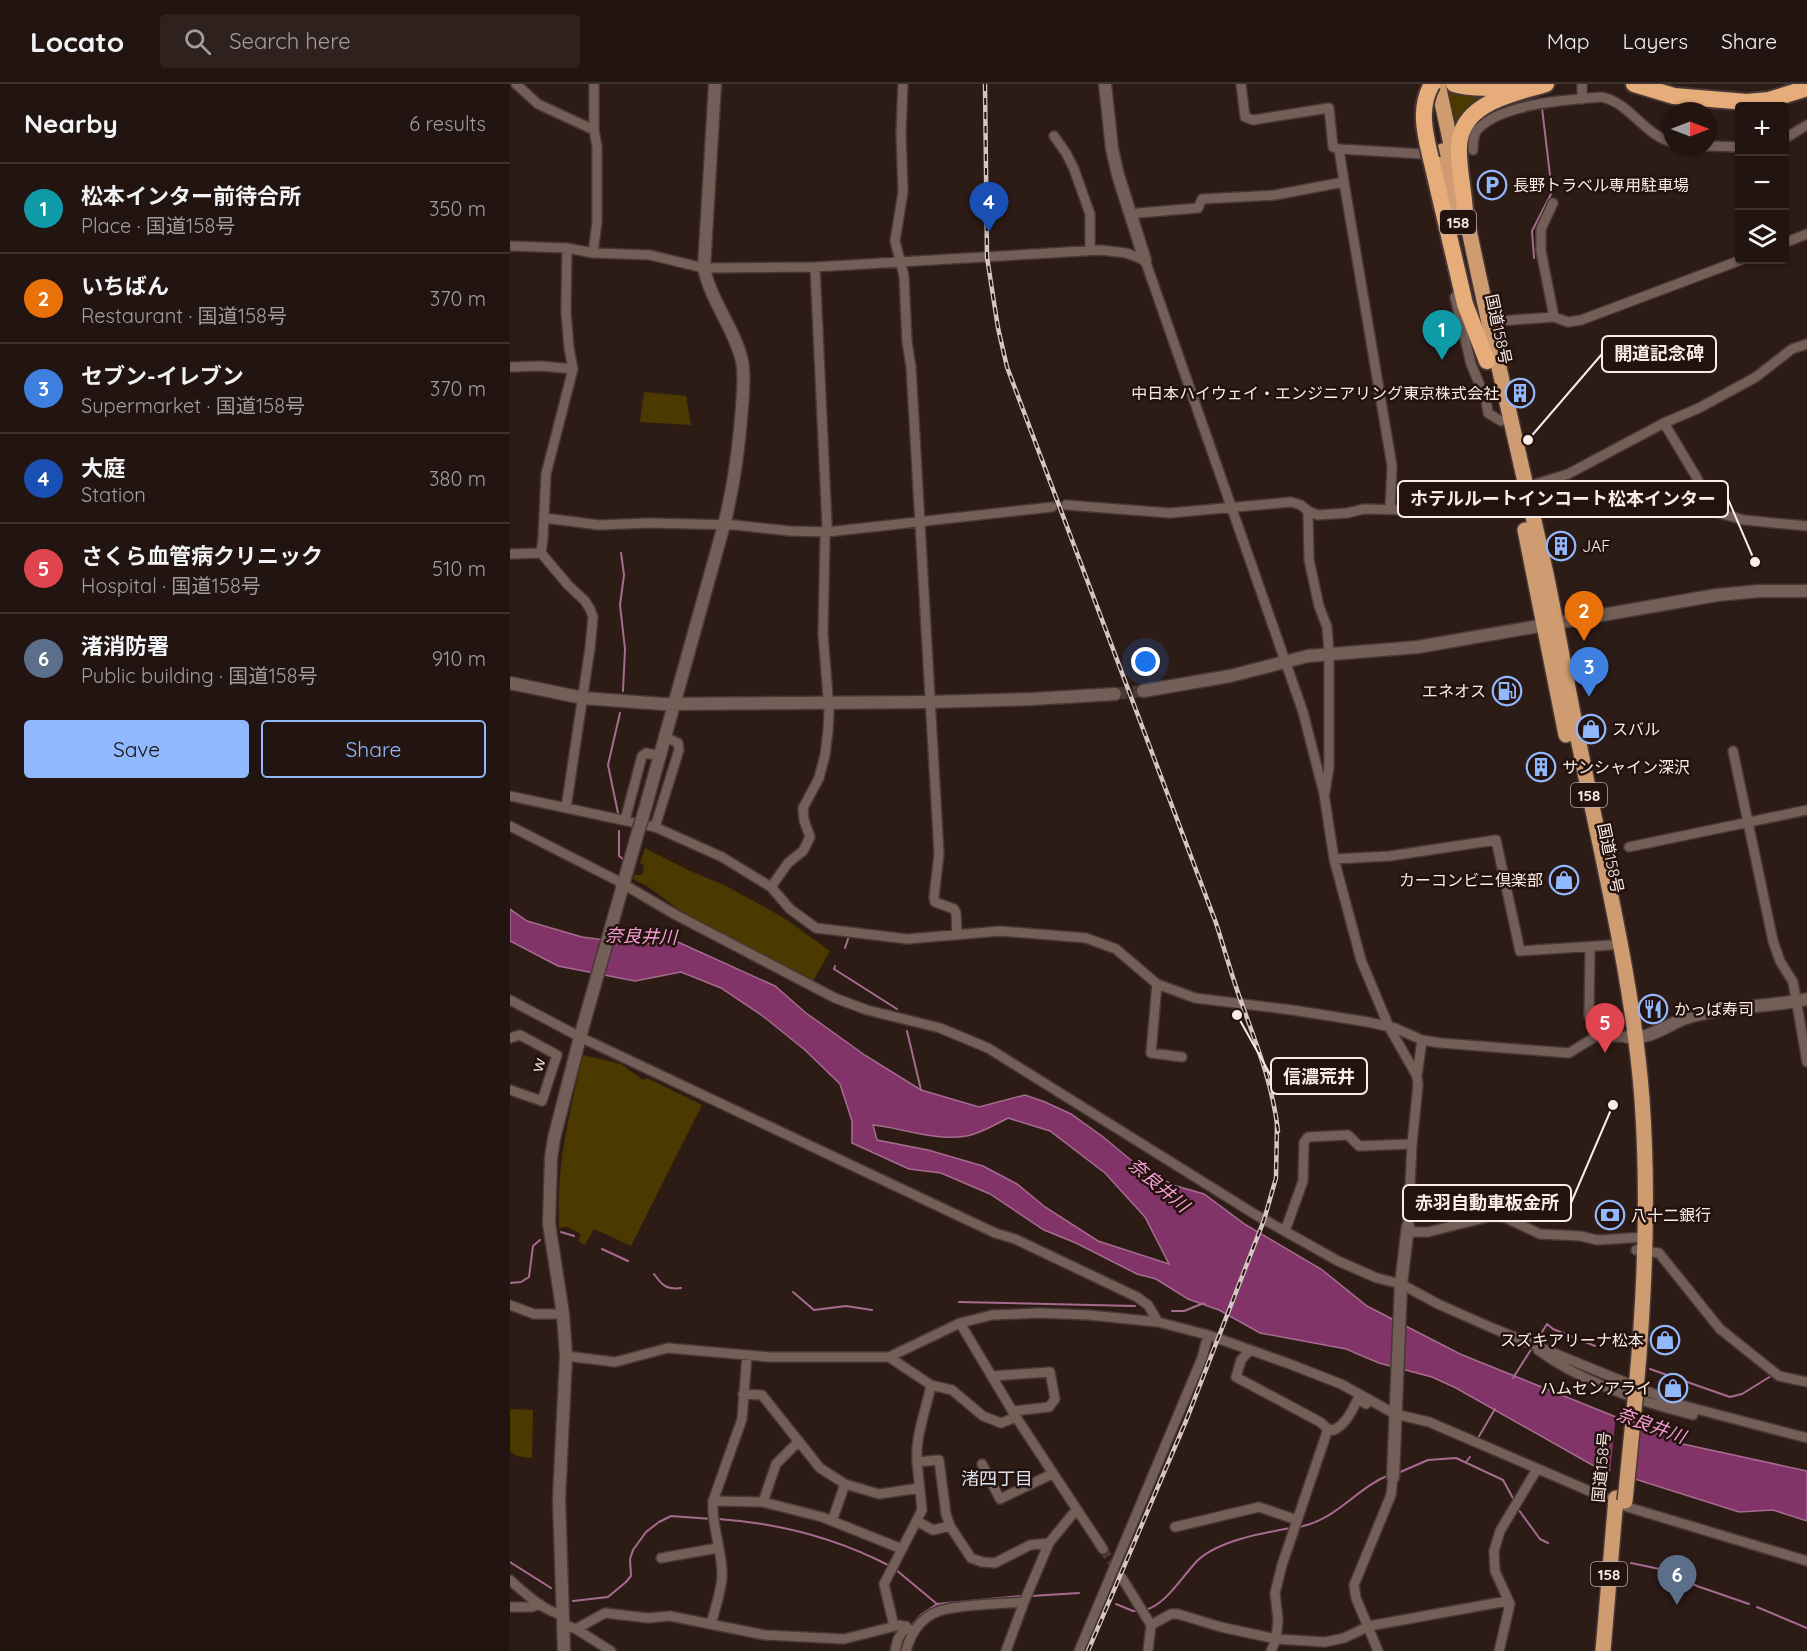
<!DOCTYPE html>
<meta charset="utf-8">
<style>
body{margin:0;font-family:Quicksand,"Noto Sans JP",sans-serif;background:#2e211e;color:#f1f3f6}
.controls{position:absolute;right:18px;top:18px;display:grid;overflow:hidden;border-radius:6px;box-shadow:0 2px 4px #0004}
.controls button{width:54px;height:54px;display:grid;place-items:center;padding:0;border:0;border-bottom:2px solid #3f3330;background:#221410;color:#f1f3f6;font:30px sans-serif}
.compass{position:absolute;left:1153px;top:18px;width:54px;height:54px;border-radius:50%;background:#221410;box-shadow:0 2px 4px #0004;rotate:90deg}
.you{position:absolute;left:636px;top:578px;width:21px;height:21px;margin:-15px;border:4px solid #fff;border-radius:50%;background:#1a73e8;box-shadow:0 0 0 9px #1a73e833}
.badge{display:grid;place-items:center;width:39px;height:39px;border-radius:50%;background:#91b8fd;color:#fff;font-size:20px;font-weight:700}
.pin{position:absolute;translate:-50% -50px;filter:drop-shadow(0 2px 3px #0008)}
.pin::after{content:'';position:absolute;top:32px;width:21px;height:18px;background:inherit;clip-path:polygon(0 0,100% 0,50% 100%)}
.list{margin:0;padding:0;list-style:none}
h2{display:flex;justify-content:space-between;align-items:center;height:78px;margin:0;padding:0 24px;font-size:26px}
h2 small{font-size:20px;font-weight:400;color:#a29e9f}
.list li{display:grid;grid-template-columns:39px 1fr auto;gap:18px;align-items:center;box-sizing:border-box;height:90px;padding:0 24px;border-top:2px solid #3f3330}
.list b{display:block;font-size:22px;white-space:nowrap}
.list p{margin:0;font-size:20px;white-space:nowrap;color:#a29e9f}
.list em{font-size:20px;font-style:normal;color:#a29e9f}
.actions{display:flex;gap:12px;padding:18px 24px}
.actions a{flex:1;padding:14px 0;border:2px solid #91b8fd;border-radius:6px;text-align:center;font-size:21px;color:#91b8fd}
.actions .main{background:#91b8fd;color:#111}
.icon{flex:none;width:33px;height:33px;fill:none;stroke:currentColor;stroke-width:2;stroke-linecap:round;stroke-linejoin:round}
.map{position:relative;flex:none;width:1297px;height:1567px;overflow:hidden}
header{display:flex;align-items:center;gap:36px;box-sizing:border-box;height:84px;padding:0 30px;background:#221410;border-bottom:2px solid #3f3330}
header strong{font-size:28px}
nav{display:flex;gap:33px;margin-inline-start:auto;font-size:21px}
.search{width:420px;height:54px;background:#2e211e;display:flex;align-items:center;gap:15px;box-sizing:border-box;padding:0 21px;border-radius:6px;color:#a29e9f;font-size:22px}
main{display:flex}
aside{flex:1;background:#221410}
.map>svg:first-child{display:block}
.green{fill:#4b3900}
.water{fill:#823469;stroke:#a66c8f;stroke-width:1.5;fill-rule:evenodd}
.pier{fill:#2d1b16}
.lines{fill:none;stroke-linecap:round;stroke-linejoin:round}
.stream{stroke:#a66c8f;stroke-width:2}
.minor-tunnel{stroke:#4c3a36;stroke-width:9;stroke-dasharray:9 4.5;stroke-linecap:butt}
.tertiary-tunnel{stroke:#4c3a36;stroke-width:12;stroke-dasharray:12 6;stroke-linecap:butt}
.minor-casing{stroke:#473836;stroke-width:12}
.tertiary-casing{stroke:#473836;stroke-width:15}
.trunk-casing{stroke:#473836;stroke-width:18}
.motorway-casing{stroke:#473836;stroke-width:20}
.minor{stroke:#745e58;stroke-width:9}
.tertiary{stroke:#745e58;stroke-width:12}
.trunk{stroke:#cf9c72;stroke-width:15}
.motorway{stroke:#e6ac79;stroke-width:16}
.rail-casing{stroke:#d4c6c2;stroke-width:4.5}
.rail{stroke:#23120d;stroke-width:2;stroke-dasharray:7;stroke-linecap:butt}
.tertiary-bridge-casing{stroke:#473836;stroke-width:15;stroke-linecap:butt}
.trunk-bridge-casing{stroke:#473836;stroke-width:18;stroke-linecap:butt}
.motorway-bridge-casing{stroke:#473836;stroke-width:20;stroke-linecap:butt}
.tertiary-bridge{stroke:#745e58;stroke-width:12}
.trunk-bridge{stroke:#cf9c72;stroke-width:15}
.motorway-bridge{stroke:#e6ac79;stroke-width:16}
.labels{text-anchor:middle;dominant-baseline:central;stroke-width:5;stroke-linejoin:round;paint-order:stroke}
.shield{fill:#23120d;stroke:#baaba7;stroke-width:1.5}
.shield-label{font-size:15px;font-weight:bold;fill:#faede9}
.poi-label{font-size:16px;fill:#faede9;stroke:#23120d;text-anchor:start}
.street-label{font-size:16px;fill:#faede9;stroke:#23120d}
.water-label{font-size:18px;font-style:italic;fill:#f79ed6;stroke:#23120d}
.neighbourhood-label{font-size:18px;fill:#dce4f1;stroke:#23120d}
.leader{fill:none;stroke:#faede9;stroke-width:2}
.callout-dot{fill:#faede9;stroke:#23120d;stroke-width:2}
.callout{fill:#23120d;stroke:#faede9;stroke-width:2}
.callout-label{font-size:18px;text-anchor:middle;font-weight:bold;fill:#faede9}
</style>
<header>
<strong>Locato</strong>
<div class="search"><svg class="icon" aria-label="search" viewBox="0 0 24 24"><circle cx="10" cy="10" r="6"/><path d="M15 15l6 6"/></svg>Search here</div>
<nav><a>Map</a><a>Layers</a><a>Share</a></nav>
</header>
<main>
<aside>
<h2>Nearby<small>6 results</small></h2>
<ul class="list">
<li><span class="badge" style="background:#0f9aa8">1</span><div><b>松本インター前待合所</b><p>Place · 国道158号</p></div><em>350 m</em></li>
<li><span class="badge" style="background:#e8710a">2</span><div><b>いちばん</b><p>Restaurant · 国道158号</p></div><em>370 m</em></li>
<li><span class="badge" style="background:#3f7fe0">3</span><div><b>セブン-イレブン</b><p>Supermarket · 国道158号</p></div><em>370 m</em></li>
<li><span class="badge" style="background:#1a4fb4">4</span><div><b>大庭</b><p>Station</p></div><em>380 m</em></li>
<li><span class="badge" style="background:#e0444e">5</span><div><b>さくら血管病クリニック</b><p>Hospital · 国道158号</p></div><em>510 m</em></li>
<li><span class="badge" style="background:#5c6f8a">6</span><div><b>渚消防署</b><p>Public building · 国道158号</p></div><em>910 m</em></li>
</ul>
<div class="actions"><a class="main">Save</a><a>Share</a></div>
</aside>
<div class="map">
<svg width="1297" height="1567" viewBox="0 0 1297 1567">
<rect width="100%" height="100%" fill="#2d1b16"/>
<path class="green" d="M933,0L938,3L981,7L944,46Z
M134,308L176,312L181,341L130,338Z
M135,764L178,786L214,801L251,821L274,834L320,867L302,899L176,831L137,802L123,795L125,791H132L134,781L130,779Z
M73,971L111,980L133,996L137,994L192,1021L121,1162L84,1145L75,1161L68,1157L71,1150L57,1143L49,1144C46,1083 59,1030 73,971Z
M0,1325L23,1326L22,1374L7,1372L0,1368Z"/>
<path class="water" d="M0,825L17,837L72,853L125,860L168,858L265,902L296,929L356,972L411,1006L469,1023L515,1011L535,1018L561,1030L592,1052L628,1082L663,1101L694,1110L736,1141L811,1185L857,1222L950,1270L1173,1360L1297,1387V1437L1263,1426L1229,1428L1084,1382L946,1304L922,1293L869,1279L836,1265L750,1249L709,1226L678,1215L646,1195L627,1190L566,1159L534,1146L480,1110L431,1089L399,1085L342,1059V1037L330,1000L295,966L254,933L211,904L171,888L125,897L48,882L0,857ZM498,1034L540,1047L595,1089L635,1133L659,1180L588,1157L535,1123L507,1100L473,1082L418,1066L367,1056L363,1041C393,1044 434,1060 464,1050C476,1046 487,1040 498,1034Z"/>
<path class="pier" d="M1106,1329L1130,1339L1124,1398L1100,1390Z"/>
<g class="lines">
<path class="stream" d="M1024,174L1022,147L1042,108L1032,24
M111,469L114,491L110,521L115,565L113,607
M108,729L98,681L110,629
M109,747V772L113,775
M335,864L338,855
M325,882L324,885L387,925
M397,947L411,1006
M51,1148L64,1152
M92,1165L118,1177
M144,1190C152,1201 156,1206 171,1204
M0,1199L11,1198L19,1193L23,1162L30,1156
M283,1208L304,1226L336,1222L362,1226
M449,1218L625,1222
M662,1227H674L694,1219
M1025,1259L1037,1240L1043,1245L1085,1262
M1140,1285L1220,1313L1232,1310L1261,1292
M1003,1294L1022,1264
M968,1354L985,1325
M956,1378L960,1373
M888,1389L918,1376L946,1374L993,1396L1004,1416
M1008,1425L1030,1455L1038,1459
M208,1435C268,1439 326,1454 380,1482
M789,1443C827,1436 846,1404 879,1391
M0,1478L41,1504
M1121,1479L1159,1487L1187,1502L1239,1520
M385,1485L427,1520
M521,1512L569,1509
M63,1517L98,1513L116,1498L121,1492L120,1475L123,1466L136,1448L149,1438L161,1432L202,1435
M606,1520L623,1527H629
M1247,1523L1297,1544
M635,1526C656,1521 673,1491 688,1476C710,1456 753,1449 781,1444
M401,1542L412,1530L427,1520L512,1512
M390,1567L393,1555"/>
<path class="minor-tunnel" d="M593,1465L612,1494"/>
<path class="tertiary-tunnel" d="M605,610L633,607"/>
<g class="minor-casing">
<path id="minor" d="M6,0L28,20L84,46
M393,0L391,49L393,108L385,157L394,192L397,258L401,283L429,770L424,813L425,818L444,825L446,829L447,850
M731,0L735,33L743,36L819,24L823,63L829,65L834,98
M1072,0V15
M544,52L556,69L564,85L580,130V166
M1274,55L1297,41
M1198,62L1230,63
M829,65L914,70
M963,66C963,58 963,49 969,44C994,19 1058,16 1092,13C1120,19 1134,51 1162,58
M1043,119L1031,145V167L1044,233
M621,132L628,129L688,124L692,115L765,111L834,98L882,382L880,425
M1274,159L1297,150
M0,162L57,164L83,169L140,171L194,184L305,183L591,166L616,169L635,176L793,628L814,710L824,775L851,876L879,943L907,992L908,1001L902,1060L898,1142
M83,169L87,138V63L84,46V0
M945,213L961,280L976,316L978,329L991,337
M977,238L1044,233L1058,238L1071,236L1231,176
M0,283L31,282L63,285
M1154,339L1187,394L1197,420L1205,428L1234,436L1297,442
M556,421L660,429L781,418L791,421L798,427L808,431L837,429L854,425L897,426L935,424L1016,403L1058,390L1154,339L1189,324L1246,293L1282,265L1297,260
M798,427L799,476L809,522L817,543L819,569V683L815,708
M35,434L89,441L139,439L225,441L280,447L317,448L542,423
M0,470L31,469
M1223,667L1263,857L1270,877L1283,898L1297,978
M0,712L145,743L212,773L261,803L280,825L306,844L397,855L490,847L576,854L606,865L647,900L685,914L782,926L858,938L885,944L912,956L931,959L1059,969L1085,953H1117
M56,724L80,564L83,533L80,525L75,517L58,501L31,469L33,454L36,390L63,285L59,264L56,228L57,164
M115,736L132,672L136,669L150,672
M0,742L108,797L166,831L325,914L357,926L430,944L478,964L746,1131L828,1177L867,1194L891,1200L928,1220L980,1243L1171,1321L1297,1354
M145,743L169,666L168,659L155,653
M1119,763L1297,726
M824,775L880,772L986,756L1010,867L1101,861
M261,803L278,779L293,767L300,753L294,736L293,724L309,694L315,671L318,647L319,626L313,550L315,454L317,441L305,183
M647,900L641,969L672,973
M0,916L70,953L485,1149L505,1155L627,1213L638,1221L648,1238
M1079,932L1080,863
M0,954L10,951L47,971L32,1017L0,1006
M907,992L912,956
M775,1147L793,1097L794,1058L798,1053L838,1051L849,1062L902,1060
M897,1148H918L982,1132L994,1133L1030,1150L1070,1152L1087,1156L1136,1153
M1126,1166L1149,1169L1210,1245L1269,1292L1297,1298
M0,1221L24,1230H53
M450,1239L506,1333L593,1465
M740,1266L731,1276L726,1293L810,1338L818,1345L772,1481L765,1509L768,1536L766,1555L761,1567
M1028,1266C1071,1298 1131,1318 1183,1331
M56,1272L105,1278L158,1264L259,1273H379L450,1239L482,1231L529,1229L579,1231L648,1238L698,1251L777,1279L831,1300L885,1330L919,1338L1105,1418
M379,1273L421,1301C416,1327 405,1352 407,1378L429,1376L436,1430L440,1442L461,1474L472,1478L485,1479L520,1461L539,1459
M482,1292L540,1288L545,1315L539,1323L503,1327
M421,1301L442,1306L473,1332L491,1339L506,1333
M233,1310L252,1311L310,1384L335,1400L369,1410L410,1404
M818,1345L824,1346C837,1339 841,1328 848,1315L856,1320
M472,1380L490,1415L542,1390
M203,1417L253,1418L312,1433L392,1465
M253,1418L266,1380L289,1357
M1114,1422L1297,1477
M322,1437L335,1400
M407,1437L423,1446L440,1442
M665,1443L749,1423L787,1436
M151,1474L208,1464
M612,1494L641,1541L638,1567
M0,1496C15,1509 33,1527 53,1531
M0,1523H22L30,1520
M53,1540L66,1545L101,1567
M201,1540C205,1525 211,1508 212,1493C213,1467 201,1443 203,1417L232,1335L237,1271
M641,1541L661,1530H668L711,1543L766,1555L815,1558L834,1554L859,1542L997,1517
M384,1542L374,1500L412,1426L407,1378
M66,1545L95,1529L138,1534L160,1532L255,1551L334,1555L390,1541L403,1547
M385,1567L388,1555L396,1542
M396,1567C400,1552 408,1538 422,1530C440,1520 491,1520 514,1518
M496,1567L514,1518L539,1459L566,1426
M569,1567L692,1274L698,1251
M868,1567L846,1514L844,1501L881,1411L883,1393
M989,1567L1000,1520L985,1487L984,1467L990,1447L1027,1385"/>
</g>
<g class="tertiary-casing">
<path id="tertiary" d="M595,0L602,65L608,91L635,176
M0,599L73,614L153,620L419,618L522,615L605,610
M633,607L720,592L798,572L908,563L1207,511L1249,507H1297
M133,732L214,441C224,402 229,363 232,323C233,308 235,292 232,277C225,245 201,218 194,184L205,0
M1117,953C1136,957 1156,942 1173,935C1214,921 1256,924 1297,915
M883,1393L891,1200L898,1142
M54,1567L49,1415L56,1272L53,1230L39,1140L41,1074L44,1054L70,953L128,748"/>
</g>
<g class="trunk-casing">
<path id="trunk" d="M928,0L945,79
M932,67L947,135
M953,117C978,240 1007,362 1035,485C1048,546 1058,608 1071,669C1094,784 1123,898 1132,1015C1139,1113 1135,1209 1126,1306
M1015,446L1056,651
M1093,1567L1106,1414"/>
</g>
<g class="motorway-casing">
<path id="motorway" d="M944,0C964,6 988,4 1009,1
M1124,0L1164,12L1237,18L1259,16L1297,4
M921,75L955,220L977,277
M955,128C954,106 948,84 949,63C950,19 1002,10 1036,0"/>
</g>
<use href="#minor" class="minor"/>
<use href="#tertiary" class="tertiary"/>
<use href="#trunk" class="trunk"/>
<use href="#motorway" class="motorway"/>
<g class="rail-casing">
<path id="rail" d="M475,0L477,173L488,244L497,283L706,839C715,867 723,896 733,923C748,964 763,1003 768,1047
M578,1567L676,1337L754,1136L766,1094L767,1040"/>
</g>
<use href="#rail" class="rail"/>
<g class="tertiary-bridge-casing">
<path id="tertiary-bridge" d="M128,748L133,732"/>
</g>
<g class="trunk-bridge-casing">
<path id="trunk-bridge" d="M1115,1417L1126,1306"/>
</g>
<g class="motorway-bridge-casing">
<path id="motorway-bridge" d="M921,75C915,50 908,24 922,0"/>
</g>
<use href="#tertiary-bridge" class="tertiary-bridge"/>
<use href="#trunk-bridge" class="trunk-bridge"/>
<use href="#motorway-bridge" class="motorway-bridge"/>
</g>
<defs>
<g id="parking-ring" transform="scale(1.5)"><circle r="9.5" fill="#23120d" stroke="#91b8fd" stroke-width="1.5"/><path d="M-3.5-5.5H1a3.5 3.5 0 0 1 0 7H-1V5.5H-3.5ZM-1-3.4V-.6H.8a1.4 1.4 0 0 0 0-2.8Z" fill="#91b8fd"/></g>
<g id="building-ring" transform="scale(1.5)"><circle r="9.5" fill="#23120d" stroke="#91b8fd" stroke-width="1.5"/><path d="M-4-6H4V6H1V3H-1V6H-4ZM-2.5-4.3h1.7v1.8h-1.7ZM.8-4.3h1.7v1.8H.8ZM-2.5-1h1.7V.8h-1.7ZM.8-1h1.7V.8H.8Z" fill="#91b8fd"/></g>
<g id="fuel-ring" transform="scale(1.5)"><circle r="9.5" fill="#23120d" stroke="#91b8fd" stroke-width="1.5"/><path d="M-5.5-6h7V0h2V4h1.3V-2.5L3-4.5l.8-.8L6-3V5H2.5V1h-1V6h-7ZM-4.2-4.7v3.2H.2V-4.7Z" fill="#91b8fd"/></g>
<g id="shop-ring" transform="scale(1.5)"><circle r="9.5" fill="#23120d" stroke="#91b8fd" stroke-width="1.5"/><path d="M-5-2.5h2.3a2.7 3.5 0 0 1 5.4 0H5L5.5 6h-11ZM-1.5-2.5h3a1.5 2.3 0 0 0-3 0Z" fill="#91b8fd"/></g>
<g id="restaurant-ring" transform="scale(1.5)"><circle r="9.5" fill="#23120d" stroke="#91b8fd" stroke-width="1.5"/><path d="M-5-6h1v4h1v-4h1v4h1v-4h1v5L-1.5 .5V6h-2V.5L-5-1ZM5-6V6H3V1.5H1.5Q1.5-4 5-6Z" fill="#91b8fd"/></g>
<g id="bank-ring" transform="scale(1.5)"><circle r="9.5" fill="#23120d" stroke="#91b8fd" stroke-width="1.5"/><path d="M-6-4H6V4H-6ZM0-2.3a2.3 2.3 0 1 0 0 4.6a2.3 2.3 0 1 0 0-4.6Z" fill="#91b8fd"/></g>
</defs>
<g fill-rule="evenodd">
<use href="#parking-ring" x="982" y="101"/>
<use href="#building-ring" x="1010" y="309"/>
<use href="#building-ring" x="1051" y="462"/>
<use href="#fuel-ring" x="997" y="607"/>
<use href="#shop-ring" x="1081" y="645"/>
<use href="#building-ring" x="1031" y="683"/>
<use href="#shop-ring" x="1054" y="796"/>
<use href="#restaurant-ring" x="1143" y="925"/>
<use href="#bank-ring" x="1100" y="1131"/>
<use href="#shop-ring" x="1155" y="1256"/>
<use href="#shop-ring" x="1163" y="1304"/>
</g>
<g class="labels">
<g class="shield">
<rect x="930" y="126" width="36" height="24" rx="4.5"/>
<rect x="1061" y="699" width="36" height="24" rx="4.5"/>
<rect x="1081" y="1478" width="36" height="24" rx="4.5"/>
</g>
<g class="shield-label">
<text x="948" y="138">158</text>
<text x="1079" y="711">158</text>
<text x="1099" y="1490">158</text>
</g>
<g class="poi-label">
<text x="1003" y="101">長野トラベル専用駐車場</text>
<text x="989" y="309" text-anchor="end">中日本ハイウェイ・エンジニアリング東京株式会社</text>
<text x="1072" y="462">JAF</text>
<text x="976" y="607" text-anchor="end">エネオス</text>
<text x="1102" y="645">スバル</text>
<text x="1052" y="683">サンシャイン深沢</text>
<text x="1033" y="796" text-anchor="end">カーコンビニ倶楽部</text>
<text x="1164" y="925">かっぱ寿司</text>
<text x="1121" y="1131">八十二銀行</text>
<text x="1134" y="1256" text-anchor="end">スズキアリーナ松本</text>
<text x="1142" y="1304" text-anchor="end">ハムセンアライ</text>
</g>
<g class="street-label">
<text transform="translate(989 245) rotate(78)">国道158号</text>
<text transform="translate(1101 774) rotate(78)">国道158号</text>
<text transform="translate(28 981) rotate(-74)">ｗ</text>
<text transform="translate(1091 1383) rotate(-85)">国道158号</text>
</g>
<g class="water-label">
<text transform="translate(131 852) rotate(2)">奈良井川</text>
<text transform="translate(649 1101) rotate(40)">奈良井川</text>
<text transform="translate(1141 1341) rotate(20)">奈良井川</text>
</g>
<g class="neighbourhood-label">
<text x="487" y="1394">渚四丁目</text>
</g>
</g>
<path class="leader" d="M1018 356L1092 270M1245 478L1218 415M727 931L761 992M1103 1021L1061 1119"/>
<g class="callout-dot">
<circle cx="1018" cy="356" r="6"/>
<circle cx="1245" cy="478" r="6"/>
<circle cx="727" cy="931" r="6"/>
<circle cx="1103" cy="1021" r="6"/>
</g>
<g class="callout">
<rect x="1092" y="252" width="114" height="36" rx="6"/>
<rect x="888" y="397" width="330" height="36" rx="6"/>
<rect x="761" y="974" width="96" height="36" rx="6"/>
<rect x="893" y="1101" width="168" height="36" rx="6"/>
</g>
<g class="callout-label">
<text x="1149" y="276">開道記念碑</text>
<text x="1053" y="421">ホテルルートインコート松本インター</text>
<text x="809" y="999">信濃荒井</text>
<text x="977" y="1125">赤羽自動車板金所</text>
</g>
</svg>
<div class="controls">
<button>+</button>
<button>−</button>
<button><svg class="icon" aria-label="layers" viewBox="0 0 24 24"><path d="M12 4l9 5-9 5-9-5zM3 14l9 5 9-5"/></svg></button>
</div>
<svg class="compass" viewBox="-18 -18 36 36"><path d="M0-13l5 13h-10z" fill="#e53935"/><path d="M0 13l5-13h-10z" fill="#a29e9f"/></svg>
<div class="you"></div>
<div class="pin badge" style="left:932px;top:276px;background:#0f9aa8">1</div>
<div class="pin badge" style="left:1074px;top:557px;background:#e8710a">2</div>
<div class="pin badge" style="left:1079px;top:613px;background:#3f7fe0">3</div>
<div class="pin badge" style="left:479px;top:148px;background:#1a4fb4">4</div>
<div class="pin badge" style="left:1095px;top:969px;background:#e0444e">5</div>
<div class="pin badge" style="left:1167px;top:1521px;background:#5c6f8a">6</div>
</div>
</main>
